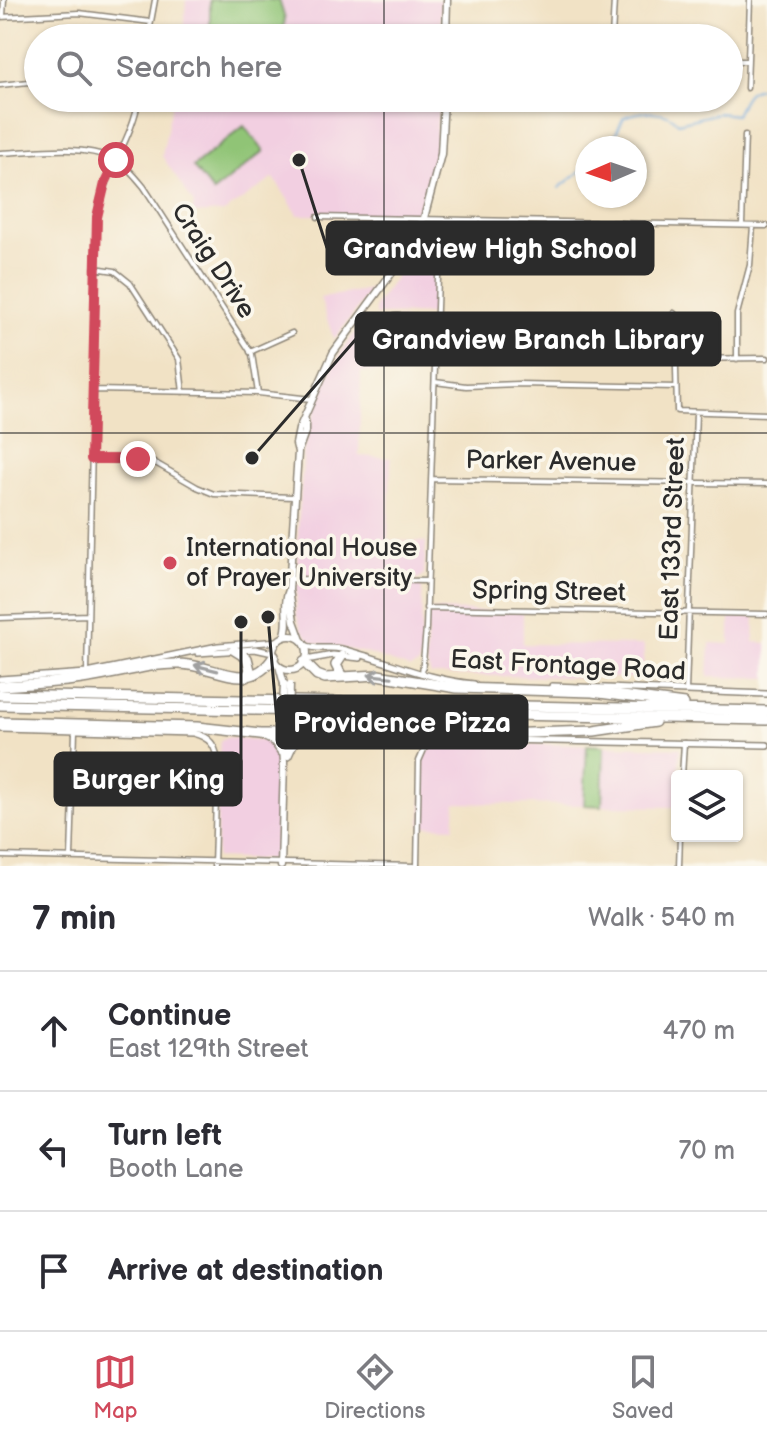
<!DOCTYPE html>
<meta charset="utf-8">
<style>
body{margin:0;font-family:"Balsamiq Sans",sans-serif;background:#f2f2f3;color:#2b2b33}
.controls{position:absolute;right:24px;bottom:24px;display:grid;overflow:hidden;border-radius:8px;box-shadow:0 2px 6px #0004}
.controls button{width:72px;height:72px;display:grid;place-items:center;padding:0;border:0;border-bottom:2px solid #e1e1e2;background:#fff;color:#2b2b33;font:40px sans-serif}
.compass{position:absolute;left:575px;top:136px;width:72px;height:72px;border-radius:50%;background:#fff;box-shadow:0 2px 6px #0004;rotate:268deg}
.stop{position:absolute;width:24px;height:24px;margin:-18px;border:6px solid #d1495b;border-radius:50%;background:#fff}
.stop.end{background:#d1495b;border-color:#fff;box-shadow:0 2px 8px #0008}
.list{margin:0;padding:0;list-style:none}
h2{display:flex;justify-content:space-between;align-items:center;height:104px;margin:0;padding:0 32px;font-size:34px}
h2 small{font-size:26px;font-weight:400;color:#7c7c81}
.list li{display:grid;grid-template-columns:52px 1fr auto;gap:24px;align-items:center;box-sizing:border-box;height:120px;padding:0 32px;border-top:2px solid #e1e1e2}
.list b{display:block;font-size:30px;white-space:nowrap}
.list p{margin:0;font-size:26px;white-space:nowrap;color:#7c7c81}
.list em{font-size:26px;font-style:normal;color:#7c7c81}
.icon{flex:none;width:44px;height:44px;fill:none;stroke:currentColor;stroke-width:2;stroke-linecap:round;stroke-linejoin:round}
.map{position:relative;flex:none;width:767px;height:866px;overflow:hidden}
.search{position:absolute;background:#fff;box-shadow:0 2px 6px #0004;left:24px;right:24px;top:24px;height:88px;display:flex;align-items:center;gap:20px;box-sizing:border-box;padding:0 28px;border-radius:44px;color:#7c7c81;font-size:30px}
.sheet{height:464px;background:#fff}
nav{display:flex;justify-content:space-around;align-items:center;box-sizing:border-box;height:112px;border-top:2px solid #e1e1e2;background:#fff;font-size:22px;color:#7c7c81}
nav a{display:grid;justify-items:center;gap:4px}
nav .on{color:#d1495b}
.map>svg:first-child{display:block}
.built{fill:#f2cfe1}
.green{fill:#90c476;stroke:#5e7850;stroke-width:2}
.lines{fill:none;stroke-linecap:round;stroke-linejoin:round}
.stream{stroke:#6ca7dc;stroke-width:2}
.minor-casing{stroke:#8e8678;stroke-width:7}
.tertiary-casing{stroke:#8e8678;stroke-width:8}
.secondary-casing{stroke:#8e8678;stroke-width:9}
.motorway-casing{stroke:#8e8678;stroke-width:12}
.minor{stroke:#fff;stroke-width:4}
.tertiary{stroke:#fff;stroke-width:5}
.secondary{stroke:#fff;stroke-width:6}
.motorway{stroke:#fff;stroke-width:9}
.secondary-bridge-casing{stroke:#8e8678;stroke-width:9;stroke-linecap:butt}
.secondary-bridge{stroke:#fff;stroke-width:6}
.oneway{stroke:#a0a0a0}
.route{stroke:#d1495b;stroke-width:10}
.grid{fill:none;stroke:#2b2b2b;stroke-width:2;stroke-opacity:0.55}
.poi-dot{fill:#d1495b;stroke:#fbf7ec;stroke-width:3}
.labels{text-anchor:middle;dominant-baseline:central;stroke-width:7;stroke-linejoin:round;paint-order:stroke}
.street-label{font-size:26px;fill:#2b2b2b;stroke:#fbf7ec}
.poi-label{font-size:26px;fill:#2b2b2b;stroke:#fbf7ec;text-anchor:start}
.leader{fill:none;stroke:#2b2b2b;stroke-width:3}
.callout-dot{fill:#2b2b2b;stroke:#fbf7ec;stroke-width:3}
.callout{fill:#2b2b2b;stroke:#2b2b2b;stroke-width:3}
.callout-label{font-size:28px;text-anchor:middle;font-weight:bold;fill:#fff}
</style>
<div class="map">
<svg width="767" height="866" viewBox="0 0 767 866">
<rect width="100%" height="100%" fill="#fbf7ec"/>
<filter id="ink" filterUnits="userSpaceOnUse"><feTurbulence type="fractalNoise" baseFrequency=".0125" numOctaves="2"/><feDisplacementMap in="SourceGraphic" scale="16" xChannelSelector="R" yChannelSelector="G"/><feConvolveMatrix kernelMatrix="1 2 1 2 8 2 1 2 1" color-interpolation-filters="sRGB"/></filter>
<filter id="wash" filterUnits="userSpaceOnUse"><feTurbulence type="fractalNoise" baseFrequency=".006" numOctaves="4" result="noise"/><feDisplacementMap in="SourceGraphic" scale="32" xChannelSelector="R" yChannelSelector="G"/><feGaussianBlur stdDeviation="1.8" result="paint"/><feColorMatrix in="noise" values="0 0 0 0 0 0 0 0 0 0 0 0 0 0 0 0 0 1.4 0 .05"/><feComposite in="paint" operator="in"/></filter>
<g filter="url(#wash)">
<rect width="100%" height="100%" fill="#f1e2c5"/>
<path class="built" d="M186,0H441L440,38H183Z
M173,98H439L434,164L418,212L413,216L298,215L274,178L224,212L192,214L194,204L162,156Z
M413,253L436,258L432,314L375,315V306Z
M372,289L334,340L320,298Z
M404,319L401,373L361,372L359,456L391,458L388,540L426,542L424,575L420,579L299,577L297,575L298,527L304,448L320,392L344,347L363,322Z
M302,582L422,585L421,656L418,665L410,668L366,653L312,642L301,629L296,613L297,585Z
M432,610L523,612V644L644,645L643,678L431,675L426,662L428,614Z
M730,616L755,617L754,642L767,643V678L708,677L710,643L730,644Z
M226,737L271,741L279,753L275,857L273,860L216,858L220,741Z
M441,743L587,745L584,805L456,803L454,827L421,826L424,759L428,750Z
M604,746L680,748L677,807L602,806Z"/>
<path class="green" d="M210,0H279L285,19L282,34L262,38H213L210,35Z
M244,126L264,151L213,192L193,167Z
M587,745L604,746L602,806L584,805Z"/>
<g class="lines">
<path class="stream" d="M609,148L624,117C640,111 667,108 678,123L719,113L736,115C744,100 744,87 767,88
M559,188L587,166"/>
</g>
</g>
<g filter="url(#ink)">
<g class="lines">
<g class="minor-casing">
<path id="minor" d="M3,16L4,0
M0,17L79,13L151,22
M148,38L155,0
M612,38L614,0
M729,61H747
M0,85L38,81
M747,88L750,0
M0,153C34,152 79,144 112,158C125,164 135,176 144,187L252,354L258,393
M318,217L767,226
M500,221V256
M742,225L745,135
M559,255L560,222
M620,256V223
M95,268L115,271L130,283L179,359L183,392
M359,319L397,316L669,322
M669,322L675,327L677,411L767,414
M669,322L674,313
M250,352L292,333
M676,359L767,358
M737,359V314L750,265L753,226
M435,382L466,386L518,384L676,387
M93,390L258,393L311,399
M91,459L152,461L197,487L214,494L293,497
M431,479L767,484
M290,579L427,581
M426,608L767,614
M0,618L88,615
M87,673L97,217C103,174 132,141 139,98
M422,674L426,628L440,220
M686,691L696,413
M682,776L684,743
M0,856L414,866
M71,857L75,731
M214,866L217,763
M417,866L419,761L426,745
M679,866L680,836"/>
</g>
<g class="tertiary-casing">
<path id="tertiary" d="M305,645C317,651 329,646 341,649C386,660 428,680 474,684
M198,653L255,649L273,653
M306,660L333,655L360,658
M0,679L87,673L218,646L278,641
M552,686L767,694
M0,728L193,733C209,737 217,745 217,763
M426,745L435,740L445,739L767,745"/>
</g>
<g class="secondary-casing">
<path id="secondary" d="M446,38L447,0
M298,451L305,432V420
M289,590L294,621L301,640
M273 653a17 17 0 1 1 34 0a17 17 0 1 1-34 0Z
M284,637C291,622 282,605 289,590L298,452L296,444L299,429L333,353L402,259L424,218L441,154L444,98
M279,666L284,684
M281,866L284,763L282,731"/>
</g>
<g class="motorway-casing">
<path id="motorway" d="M234,650L247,658L250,670L246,677
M342,656L336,665L342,677
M304,662L317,675L325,678L378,675L457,688L592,692L684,704
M0,686C35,684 70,682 105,675C130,671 154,663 179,664C215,664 250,696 274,656
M0,695L767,711
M0,705L767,720
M0,722L197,727L260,734H496L594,731L655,722
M263,735L275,741L282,751
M287,755L293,742L303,734"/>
</g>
<use href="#minor" class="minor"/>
<use href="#tertiary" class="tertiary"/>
<use href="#secondary" class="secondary"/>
<use href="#motorway" class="motorway"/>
<g class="secondary-bridge-casing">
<path id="secondary-bridge" d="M282,727L284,684
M289,728L290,684"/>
</g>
<use href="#secondary-bridge" class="secondary-bridge"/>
</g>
<defs><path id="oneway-shaft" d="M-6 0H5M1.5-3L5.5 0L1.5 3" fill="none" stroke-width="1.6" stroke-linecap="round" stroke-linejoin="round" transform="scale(2)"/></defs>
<g class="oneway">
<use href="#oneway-shaft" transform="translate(206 668) rotate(-166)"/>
<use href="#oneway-shaft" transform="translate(380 676) rotate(-174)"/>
</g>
</g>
<g class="lines" filter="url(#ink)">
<path class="route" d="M116,160L105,183L97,217L91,459H138"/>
</g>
<path class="grid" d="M384,0V38M384,98V866M0,433H767"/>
<circle class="poi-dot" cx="170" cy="563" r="8"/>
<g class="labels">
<g class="street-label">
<text transform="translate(213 261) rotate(57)">Craig Drive</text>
<text transform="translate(551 462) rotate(1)">Parker Avenue</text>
<text transform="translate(673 539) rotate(-88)">East 133rd Street</text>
<text transform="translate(549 592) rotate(1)">Spring Street</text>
<text transform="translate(568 666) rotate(3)">East Frontage Road</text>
</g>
<g class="poi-label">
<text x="186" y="548">International House<tspan x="186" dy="30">of Prayer University</tspan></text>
</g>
</g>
<path class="leader" d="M299 160L327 248M252 458L356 339M268 617L277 722M241 622L241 779"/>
<g class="callout-dot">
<circle cx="299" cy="160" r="8"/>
<circle cx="252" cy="458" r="8"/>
<circle cx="268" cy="617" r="8"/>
<circle cx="241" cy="622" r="8"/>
</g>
<g class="callout">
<rect x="327" y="222" width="326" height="52" rx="8"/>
<rect x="356" y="313" width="364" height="52" rx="8"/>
<rect x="277" y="696" width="250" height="52" rx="8"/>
<rect x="55" y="753" width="186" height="52" rx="8"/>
</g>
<g class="callout-label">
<text x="490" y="258">Grandview High School</text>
<text x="538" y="349">Grandview Branch Library</text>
<text x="402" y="732">Providence Pizza</text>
<text x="148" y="789">Burger King</text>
</g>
</svg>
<div class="controls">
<button><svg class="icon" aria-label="layers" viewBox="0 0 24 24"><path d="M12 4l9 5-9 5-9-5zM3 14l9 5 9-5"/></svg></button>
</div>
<svg class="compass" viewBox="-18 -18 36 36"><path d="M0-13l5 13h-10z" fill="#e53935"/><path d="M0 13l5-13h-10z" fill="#7c7c81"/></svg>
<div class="stop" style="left:116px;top:160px"></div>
<div class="stop end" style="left:138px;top:459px"></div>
<div class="search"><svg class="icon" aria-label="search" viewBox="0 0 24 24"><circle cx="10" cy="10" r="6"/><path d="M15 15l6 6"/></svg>Search here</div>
</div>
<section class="sheet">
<h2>7 min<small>Walk · 540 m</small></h2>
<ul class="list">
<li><svg class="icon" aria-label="ahead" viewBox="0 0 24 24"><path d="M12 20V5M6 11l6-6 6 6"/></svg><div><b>Continue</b><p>East 129th Street</p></div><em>470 m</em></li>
<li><svg class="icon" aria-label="left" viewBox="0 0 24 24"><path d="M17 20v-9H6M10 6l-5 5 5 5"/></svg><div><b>Turn left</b><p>Booth Lane</p></div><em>70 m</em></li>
<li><svg class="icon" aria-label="arrive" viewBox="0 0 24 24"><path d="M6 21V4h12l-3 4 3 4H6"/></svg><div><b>Arrive at destination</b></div></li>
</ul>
</section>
<nav>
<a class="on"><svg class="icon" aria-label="map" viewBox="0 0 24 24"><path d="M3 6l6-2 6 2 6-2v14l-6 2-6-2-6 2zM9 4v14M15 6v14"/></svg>Map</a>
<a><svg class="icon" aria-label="directions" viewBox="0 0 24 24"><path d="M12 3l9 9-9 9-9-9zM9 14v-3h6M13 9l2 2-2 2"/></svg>Directions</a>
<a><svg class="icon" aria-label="saved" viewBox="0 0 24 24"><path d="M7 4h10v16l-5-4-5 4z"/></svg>Saved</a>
</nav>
